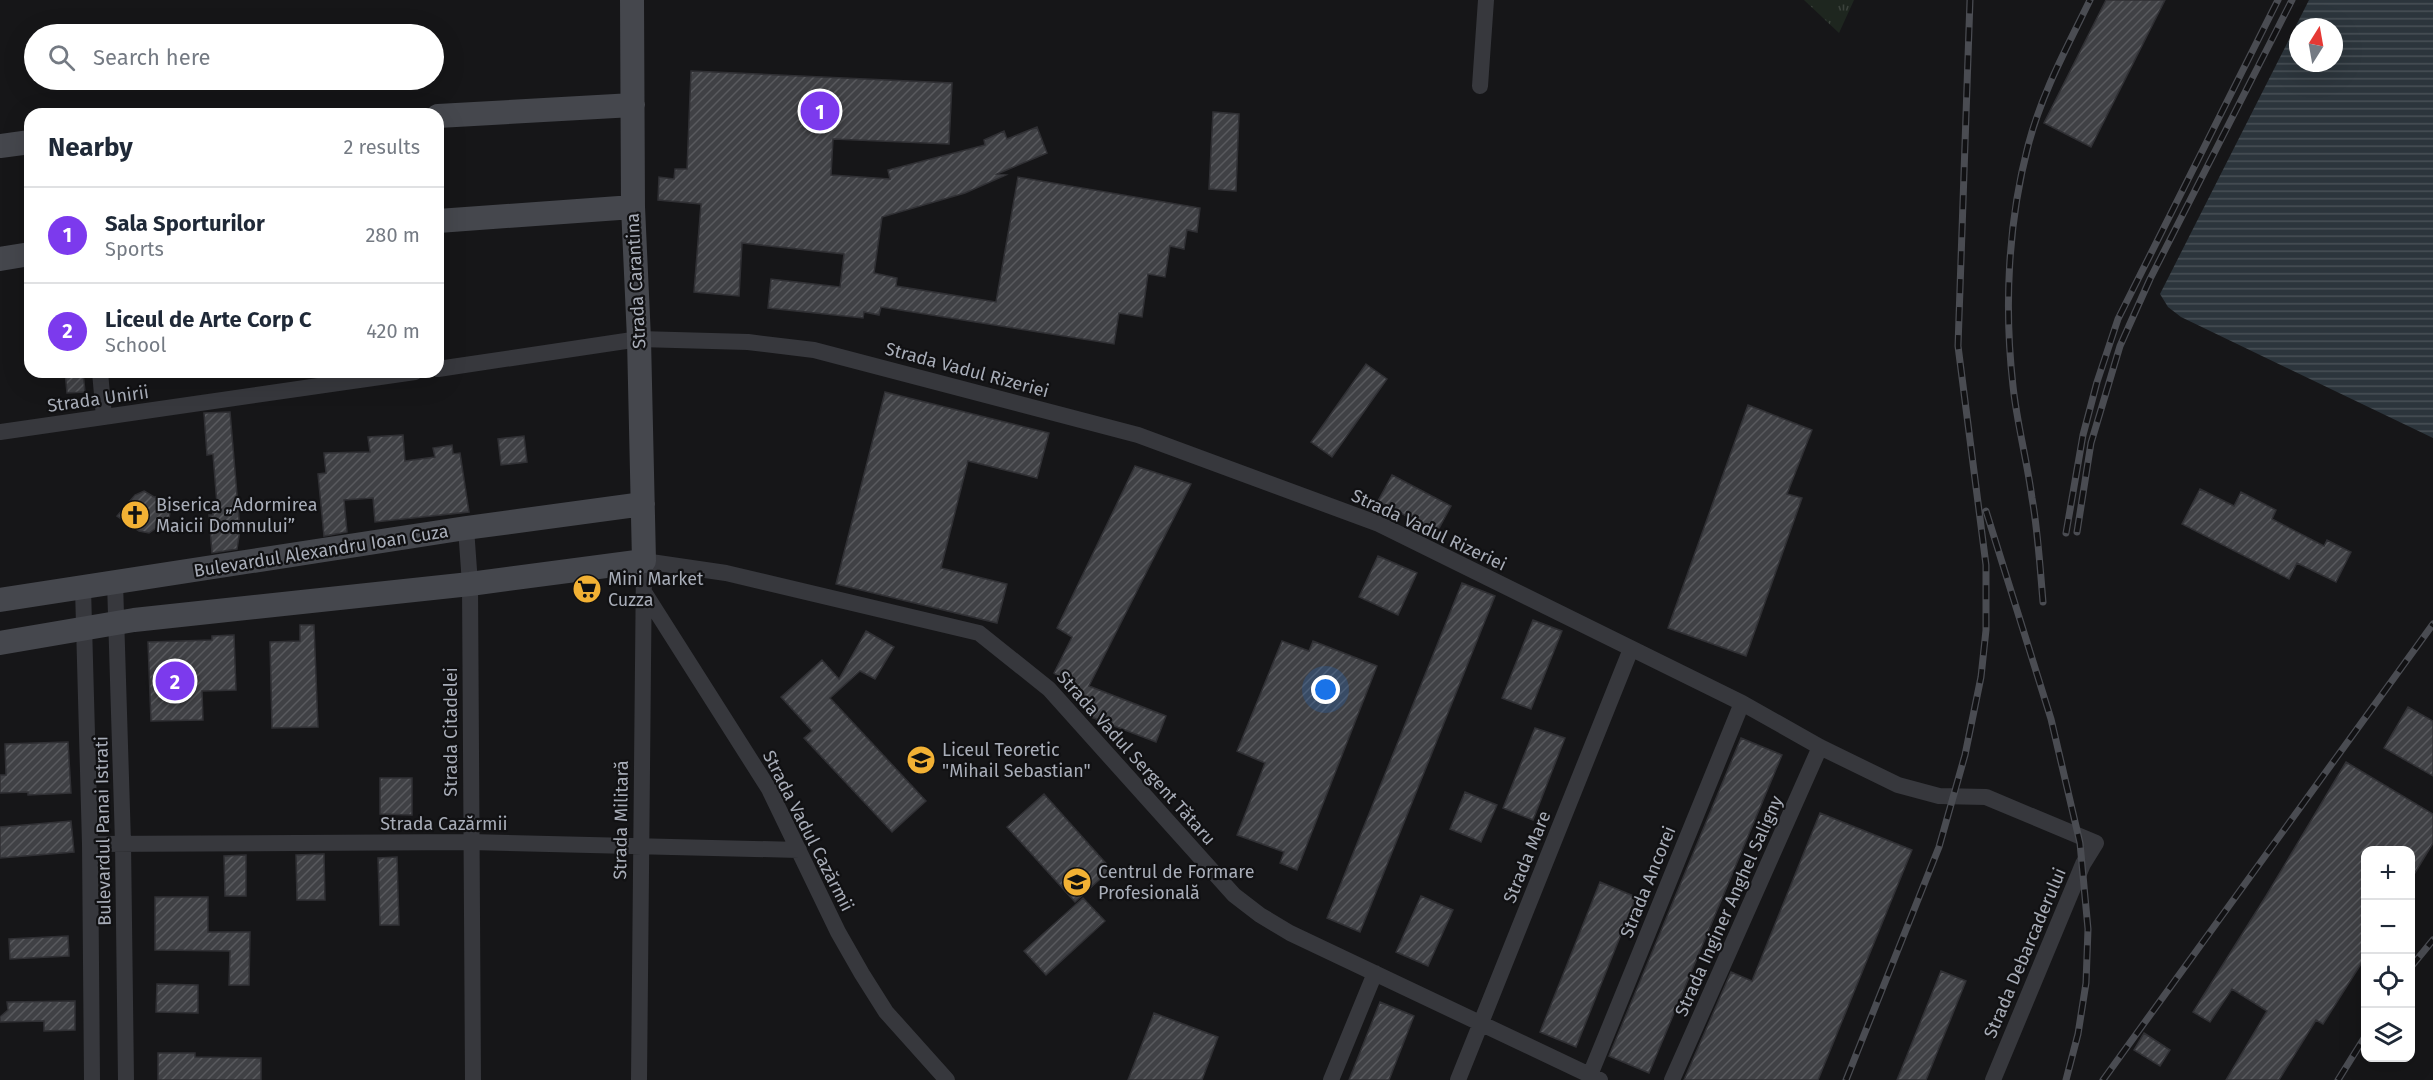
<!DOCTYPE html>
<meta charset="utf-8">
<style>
body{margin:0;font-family:"Fira Sans",sans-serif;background:#f6f6f7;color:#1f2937}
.controls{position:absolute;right:18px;bottom:18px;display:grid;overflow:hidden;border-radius:12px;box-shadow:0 6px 24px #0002}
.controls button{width:54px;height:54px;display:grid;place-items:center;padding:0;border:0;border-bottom:2px solid #e0e1e3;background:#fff;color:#1f2937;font:30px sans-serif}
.compass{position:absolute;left:2289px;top:18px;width:54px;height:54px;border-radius:50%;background:#fff;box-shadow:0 6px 24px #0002;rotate:11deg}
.you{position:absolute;left:1326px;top:690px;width:21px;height:21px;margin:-15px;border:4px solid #fff;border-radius:50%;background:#1a73e8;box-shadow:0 0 0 9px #1a73e833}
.badge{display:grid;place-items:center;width:39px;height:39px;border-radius:50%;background:#7c3aed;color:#fff;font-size:20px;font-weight:700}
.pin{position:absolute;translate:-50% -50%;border:3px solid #fff;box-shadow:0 2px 6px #0006}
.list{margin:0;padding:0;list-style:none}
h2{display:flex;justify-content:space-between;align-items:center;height:78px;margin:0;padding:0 24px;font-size:26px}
h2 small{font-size:20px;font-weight:400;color:#747a83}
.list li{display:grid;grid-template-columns:39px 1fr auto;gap:18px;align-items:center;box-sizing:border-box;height:96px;padding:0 24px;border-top:2px solid #e0e1e3}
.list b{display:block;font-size:22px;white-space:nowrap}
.list p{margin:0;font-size:20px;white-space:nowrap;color:#747a83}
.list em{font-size:20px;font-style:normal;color:#747a83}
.icon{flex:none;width:33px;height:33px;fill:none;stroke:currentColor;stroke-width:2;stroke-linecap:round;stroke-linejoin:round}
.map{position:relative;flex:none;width:2433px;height:1080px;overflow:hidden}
.search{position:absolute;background:#fff;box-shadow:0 6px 24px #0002;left:24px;top:24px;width:420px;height:66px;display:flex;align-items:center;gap:15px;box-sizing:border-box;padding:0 21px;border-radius:33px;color:#747a83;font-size:22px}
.panel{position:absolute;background:#fff;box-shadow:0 6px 24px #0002;left:24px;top:108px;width:420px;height:270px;border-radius:18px}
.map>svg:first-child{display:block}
.grass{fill:url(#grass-tufts)}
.water{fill:url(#water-rules);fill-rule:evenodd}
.building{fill:url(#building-hatch);stroke:#303034;stroke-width:1.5}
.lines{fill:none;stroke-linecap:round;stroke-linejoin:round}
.street{stroke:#37383d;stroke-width:16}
.secondary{stroke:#45474d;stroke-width:24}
.rail-casing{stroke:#4a4c52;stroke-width:7}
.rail{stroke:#111113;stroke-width:4.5;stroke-dasharray:14;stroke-linecap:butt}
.labels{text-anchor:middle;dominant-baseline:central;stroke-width:4.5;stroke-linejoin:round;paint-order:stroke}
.street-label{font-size:18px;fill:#a8adb8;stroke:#111113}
.poi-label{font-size:18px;fill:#a8adb8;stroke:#111113;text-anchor:start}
</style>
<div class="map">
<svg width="2433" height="1080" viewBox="0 0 2433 1080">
<defs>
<pattern id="grass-tufts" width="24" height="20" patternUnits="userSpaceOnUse" patternTransform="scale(1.5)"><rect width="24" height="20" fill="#1e261f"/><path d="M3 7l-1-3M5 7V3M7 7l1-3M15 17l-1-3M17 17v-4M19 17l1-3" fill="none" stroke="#3c433d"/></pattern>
<pattern id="water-rules" width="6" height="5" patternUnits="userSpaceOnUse" patternTransform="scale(1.5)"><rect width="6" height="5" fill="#2c353c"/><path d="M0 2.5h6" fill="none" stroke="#485056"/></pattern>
<pattern id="building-hatch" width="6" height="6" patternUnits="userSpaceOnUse" patternTransform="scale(1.5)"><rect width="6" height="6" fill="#404145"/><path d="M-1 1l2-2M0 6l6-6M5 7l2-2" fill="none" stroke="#595a5e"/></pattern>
</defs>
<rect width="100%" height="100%" fill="#161618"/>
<path class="grass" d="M1804,0H1854L1839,33Z"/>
<path class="water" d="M2309,0H2433V438L2181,317L2168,307L2160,294ZM2298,27H2334V63H2298Z"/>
<path class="building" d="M2106,0H2165L2091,147L2044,123Z
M691,71L952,83L949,144L833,139L831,175L890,179L888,170L985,145L984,140L1004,131L1007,139L1037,127L1047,153L997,174L1006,175L965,193L882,217L874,273L897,278L896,286L996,302L1018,177L1200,208L1197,232L1187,230L1184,249L1170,246L1165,277L1148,274L1142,317L1119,313L1114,344L881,307L879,315L864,312L863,318L768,308L771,279L840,287L844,254L742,243L739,296L694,292L701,204L658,200L659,177L674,179L675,169H687Z
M1213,112L1239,114L1236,191L1209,189Z
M1366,364L1387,379L1332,457L1311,442Z
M65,372H83L85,392L67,393Z
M885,392L1049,433L1037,478L968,461L941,568L1007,584L997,623L836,584Z
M1748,405L1812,430L1787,494L1802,498L1746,656L1668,628Z
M230,412L240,530L237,549L212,553L209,515H213L212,505H217L213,454L207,455L204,413Z
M403,435L405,461L435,457L433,448L452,445L453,454L460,453L469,512L375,522L373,498L344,500L347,532L324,536L318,474L326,473L324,453L370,452L368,437Z
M524,436L527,462L501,465L498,439Z
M1135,466L1191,484L1089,686L1166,716L1156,742L1091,717L1096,705L1054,673L1072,637L1057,628Z
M1392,475L1451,506L1437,532L1378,501Z
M2200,489L2234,506L2241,492L2276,510L2272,519L2324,546L2327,540L2351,552L2336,582L2297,563L2289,579L2182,524Z
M144,491L154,497H161L171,505L169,519L149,533L139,531L117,516L135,495Z
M1378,556L1417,573L1398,615L1359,597Z
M1462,583L1495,596L1360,932L1327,918Z
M1533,620L1562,631L1531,709L1502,698Z
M300,625H314L318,727L272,728L270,642L300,641Z
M866,631L894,647L875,679L860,671L830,698L926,801L892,832L804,738L812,731L781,697L822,660L839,679Z
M234,635L236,690L202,691L203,720L151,721L148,642L212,640V636Z
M1282,641L1309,651L1313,641L1377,666L1297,870L1280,863L1284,852L1237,835L1265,763L1237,751Z
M2408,707L2433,721V776L2384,748Z
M1535,728L1565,738L1533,820L1503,808Z
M1741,738L1782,755L1649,1073L1609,1056Z
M68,742L71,793L28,795V792L0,793V775H6L5,744Z
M2346,762L2433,814V843L2410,881V850H2366V956L2323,1024L2316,1020L2279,1080H2226L2267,1011L2232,989L2210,1022L2193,1012L2266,896Z
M380,778H412V815L380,814Z
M1465,792L1497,805L1481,842L1450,829Z
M1044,794L1111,869L1075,902L1007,827Z
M1820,813L1912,850L1818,1080H1684L1731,972L1752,981Z
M71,821L74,852L0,858V827Z
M324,854L325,900H297L296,855Z
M246,855V896H225L224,856Z
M397,857L399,925H380L378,858Z
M1600,882L1636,897L1576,1047L1540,1032Z
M1421,896L1453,910L1428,966L1396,952Z
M155,897H208V932H250L249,985H229L230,951L155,950Z
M1083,898L1105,921L1046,975L1024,951Z
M68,936L69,956L10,959L9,939Z
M1941,971L1966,981L1926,1080H1897Z
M157,984L198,985V1013L156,1012Z
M75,1001V1030L44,1031V1021L0,1022V1017L8,1010L7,1002Z
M1380,1002L1414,1016L1389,1080H1349Z
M1154,1013L1218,1037L1202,1080H1128Z
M2144,1033L2170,1050L2160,1066L2134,1050Z
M158,1053H195V1057L261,1058V1080H158Z"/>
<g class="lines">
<path class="street" d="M1480,86L1486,0
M438,369L639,339L748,342L814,350L1138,435L1379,524L1742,703L1820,747L1898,785L1939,796L1986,797L2096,843L2083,864L1993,1080
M100,372L104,417
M0,432L415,372
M466,528L470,584L473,1080
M115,582L123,843L126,1080
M83,588L90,844L92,1080
M644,592L769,789L838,932L862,974L886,1012L947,1080
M90,844L470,842L799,850
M1590,1075L1742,703
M639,1080L644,561L726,573L979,633L1049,689L1234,895L1260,915L1290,933L1600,1080
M1331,1080L1375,973
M1458,1080L1631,649
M1672,1080L1820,747"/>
<path class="secondary" d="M438,116L633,105
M0,146L30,142
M438,221L633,207
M0,259L30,254
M0,600L466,528L643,504
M0,643L134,620L470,584L644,561L639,339L633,207L632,0"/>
<g class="rail-casing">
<path id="rail" d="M1986,511L2051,719L2080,843L2088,929L2086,983L2078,1034L2066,1080
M2077,532L2091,443L2120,346L2150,279L2292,0
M2066,533L2083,435L2097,382L2118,319L2278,0
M2043,602C2040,567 2038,532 2032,498C2027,460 2017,424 2013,386C2004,307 2008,223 2028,146C2041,95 2067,47 2090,0
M2410,968L2433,940
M1846,1080L1939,847L1965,755L1981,677L1986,630V565L1958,346L1970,0
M2103,1080L2433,624
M2338,1080L2366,1035"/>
</g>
<use href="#rail" class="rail"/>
</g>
<defs>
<g id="church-disc" transform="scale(1.5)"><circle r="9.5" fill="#f2b134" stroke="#111113"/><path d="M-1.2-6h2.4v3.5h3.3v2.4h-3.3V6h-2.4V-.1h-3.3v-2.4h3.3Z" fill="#111"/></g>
<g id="supermarket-disc" transform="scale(1.5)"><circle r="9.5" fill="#f2b134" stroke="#111113"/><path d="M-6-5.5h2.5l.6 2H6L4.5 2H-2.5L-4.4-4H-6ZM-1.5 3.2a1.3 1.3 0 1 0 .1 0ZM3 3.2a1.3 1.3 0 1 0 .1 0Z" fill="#111"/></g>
<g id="university-disc" transform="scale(1.5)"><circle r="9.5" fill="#f2b134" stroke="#111113"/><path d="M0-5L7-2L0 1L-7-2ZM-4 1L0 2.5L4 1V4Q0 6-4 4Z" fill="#111"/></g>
</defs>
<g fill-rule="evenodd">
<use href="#church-disc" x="135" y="515"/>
<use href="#supermarket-disc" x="587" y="589"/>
<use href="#university-disc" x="921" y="760"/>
<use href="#university-disc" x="1077" y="882"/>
</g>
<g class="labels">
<g class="street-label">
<text transform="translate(636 281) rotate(-93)">Strada Carantina</text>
<text transform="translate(967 370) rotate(15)">Strada Vadul Rizeriei</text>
<text transform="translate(98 399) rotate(-8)">Strada Unirii</text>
<text transform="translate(1429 530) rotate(25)">Strada Vadul Rizeriei</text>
<text transform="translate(321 551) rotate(-9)">Bulevardul Alexandru Ioan Cuza</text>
<text transform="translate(451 732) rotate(-90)">Strada Citadelei</text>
<text transform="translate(1136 758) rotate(48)">Strada Vadul Sergent Tătaru</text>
<text transform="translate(621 820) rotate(-89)">Strada Militară</text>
<text x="444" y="824">Strada Cazărmii</text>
<text transform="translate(103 831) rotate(-91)">Bulevardul Panai Istrati</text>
<text transform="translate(808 831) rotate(63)">Strada Vadul Cazărmii</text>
<text transform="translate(1527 857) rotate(-68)">Strada Mare</text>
<text transform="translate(1648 882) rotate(-68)">Strada Ancorei</text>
<text transform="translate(1729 906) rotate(-66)">Strada Inginer Anghel Saligny</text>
<text transform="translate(2025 953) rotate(-67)">Strada Debarcaderului</text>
</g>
<g class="poi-label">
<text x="156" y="505">Biserica „Adormirea<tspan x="156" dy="21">Maicii Domnului”</tspan></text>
<text x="608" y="579">Mini Market<tspan x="608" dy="21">Cuzza</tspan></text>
<text x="942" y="750">Liceul Teoretic<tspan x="942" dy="21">"Mihail Sebastian"</tspan></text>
<text x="1098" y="872">Centrul de Formare<tspan x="1098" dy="21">Profesională</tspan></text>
</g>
</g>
</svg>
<div class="controls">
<button>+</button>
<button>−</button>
<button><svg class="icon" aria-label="locate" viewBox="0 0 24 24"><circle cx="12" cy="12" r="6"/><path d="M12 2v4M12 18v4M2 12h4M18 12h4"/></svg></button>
<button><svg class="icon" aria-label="layers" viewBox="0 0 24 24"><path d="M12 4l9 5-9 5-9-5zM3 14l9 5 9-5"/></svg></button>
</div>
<svg class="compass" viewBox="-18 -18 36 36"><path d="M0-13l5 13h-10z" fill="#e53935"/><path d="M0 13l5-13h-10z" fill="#747a83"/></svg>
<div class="you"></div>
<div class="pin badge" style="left:820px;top:111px">1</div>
<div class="pin badge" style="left:175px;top:681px">2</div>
<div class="search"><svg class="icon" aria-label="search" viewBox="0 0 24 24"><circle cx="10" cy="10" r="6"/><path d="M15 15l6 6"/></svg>Search here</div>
<section class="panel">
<h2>Nearby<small>2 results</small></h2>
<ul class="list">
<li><span class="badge">1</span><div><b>Sala Sporturilor</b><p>Sports</p></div><em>280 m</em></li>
<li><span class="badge">2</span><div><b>Liceul de Arte Corp C</b><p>School</p></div><em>420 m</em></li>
</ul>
</section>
</div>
